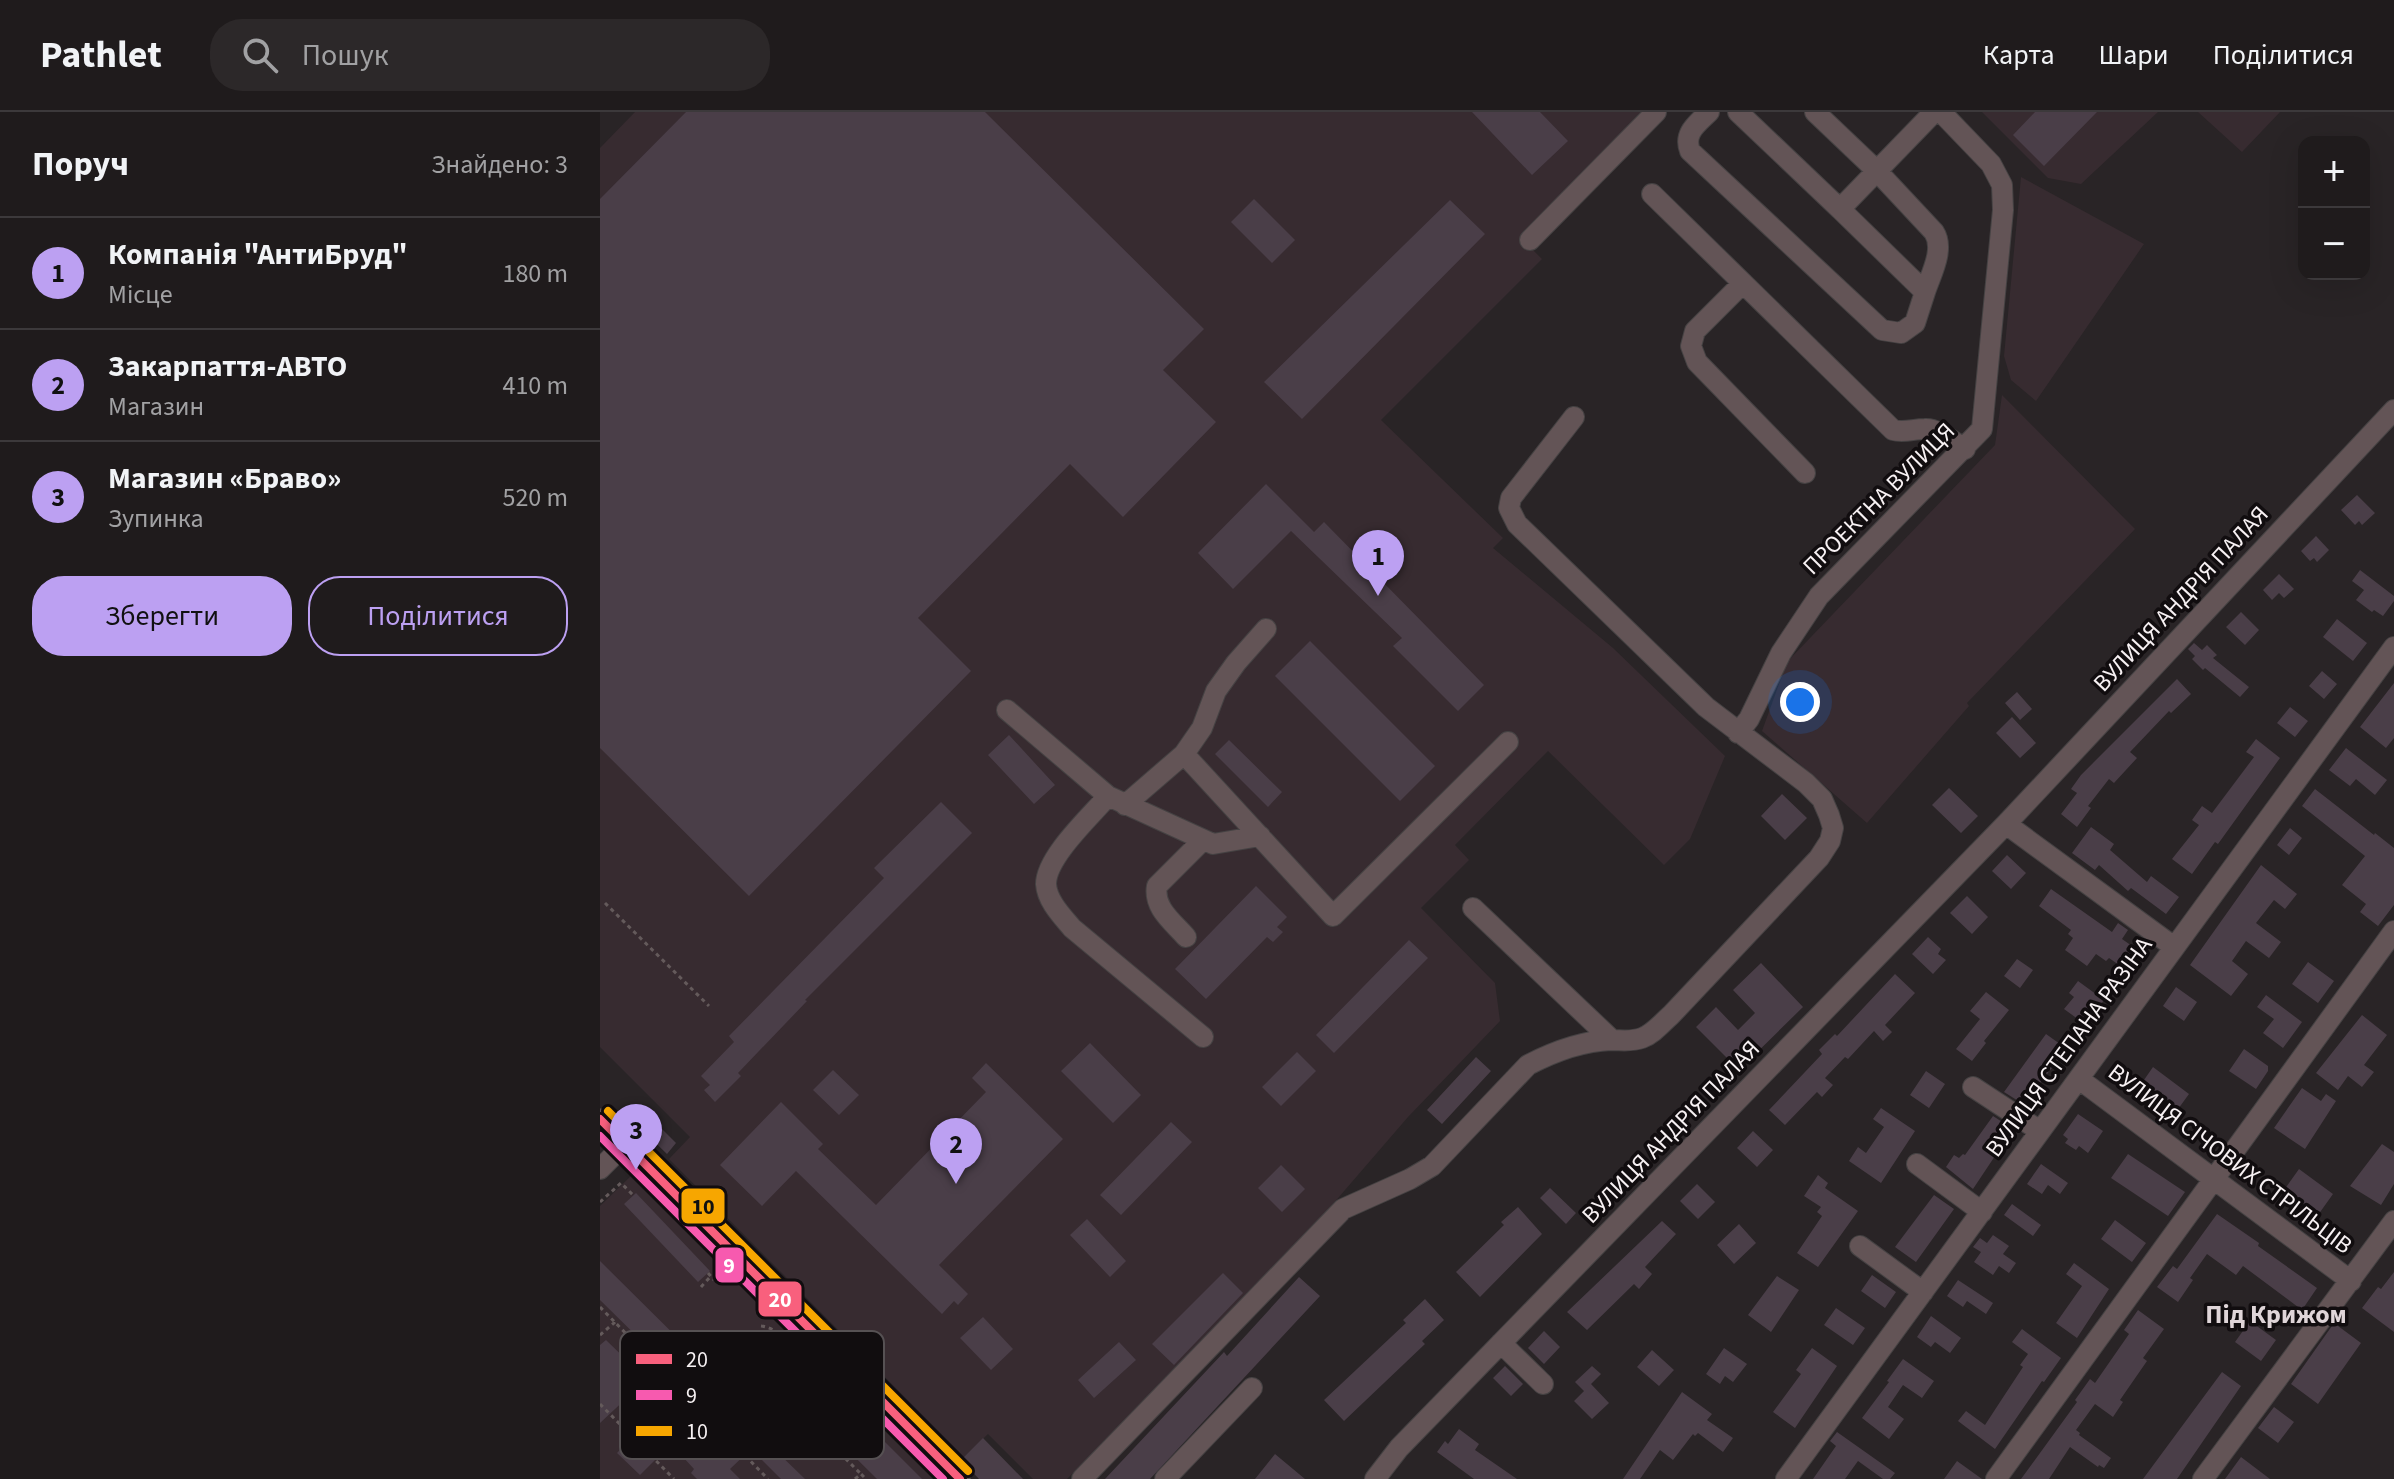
<!DOCTYPE html>
<html lang="uk">
<meta charset="utf-8">
<style>
body{margin:0;font-family:"Source Sans 3",sans-serif;background:#2c2829;color:#f1f3f6}
.controls{position:absolute;right:24px;top:24px;display:grid;overflow:hidden;border-radius:16px;box-shadow:0 8px 32px #0002}
.controls button{width:72px;height:72px;display:grid;place-items:center;padding:0;border:0;border-bottom:2px solid #3c393b;background:#1f1b1c;color:#f1f3f6;font:40px sans-serif}
.you{position:absolute;left:1200px;top:590px;width:28px;height:28px;margin:-20px;border:6px solid #fff;border-radius:50%;background:#1a73e8;box-shadow:0 0 0 12px #1a73e833}
.badge{display:grid;place-items:center;width:52px;height:52px;border-radius:50%;background:#bca0f2;color:#111;font-size:26px;font-weight:700}
.pin{position:absolute;translate:-50% -66px;filter:drop-shadow(0 2px 4px #0008)}
.pin::after{content:'';position:absolute;top:42px;width:28px;height:24px;background:inherit;clip-path:polygon(0 0,100% 0,50% 100%)}
.list{margin:0;padding:0;list-style:none}
h2{display:flex;justify-content:space-between;align-items:center;height:104px;margin:0;padding:0 32px;font-size:34px}
h2 small{font-size:26px;font-weight:400;color:#a1a1a3}
.list li{display:grid;grid-template-columns:52px 1fr auto;gap:24px;align-items:center;box-sizing:border-box;height:112px;padding:0 32px;border-top:2px solid #3c393b}
.list b{display:block;font-size:30px;white-space:nowrap}
.list p{margin:0;font-size:26px;white-space:nowrap;color:#a1a1a3}
.list em{font-size:26px;font-style:normal;color:#a1a1a3}
.actions{display:flex;gap:16px;padding:24px 32px}
.actions a{flex:1;padding:18px 0;border:2px solid #bca0f2;border-radius:32px;text-align:center;font-size:28px;color:#bca0f2}
.actions .main{background:#bca0f2;color:#111}
.icon{flex:none;width:44px;height:44px;fill:none;stroke:currentColor;stroke-width:2;stroke-linecap:round;stroke-linejoin:round}
.map{position:relative;flex:none;width:1794px;height:1367px;overflow:hidden}
header{display:flex;align-items:center;gap:48px;box-sizing:border-box;height:112px;padding:0 40px;background:#1f1b1c;border-bottom:2px solid #3c393b}
header strong{font-size:38px}
nav{display:flex;gap:44px;margin-inline-start:auto;font-size:28px}
.search{width:560px;height:72px;background:#2c2829;display:flex;align-items:center;gap:20px;box-sizing:border-box;padding:0 28px;border-radius:32px;color:#a1a1a3;font-size:30px}
main{display:flex}
aside{flex:1;background:#1f1b1c}
.map>svg:first-child{display:block}
.built{fill:#372b30}
.building{fill:#4a3e48}
.lines{fill:none;stroke-linecap:round;stroke-linejoin:round}
.minor-casing{stroke:#454243;stroke-width:22}
.path{stroke:#645a5b;stroke-width:3;stroke-dasharray:4 4;stroke-linecap:butt}
.minor{stroke:#635456;stroke-width:20}
.bus-1-casing{stroke:#110d0f;stroke-width:14}
.bus-2-casing{stroke:#110d0f;stroke-width:14}
.bus-3-casing{stroke:#110d0f;stroke-width:14}
.bus-1{stroke:#f8607d;stroke-width:8}
.bus-2{stroke:#f75aaf;stroke-width:8}
.bus-3{stroke:#f7a600;stroke-width:8}
.labels{text-anchor:middle;dominant-baseline:central;stroke-width:7;stroke-linejoin:round;paint-order:stroke}
.street-label{font-size:24px;fill:#f7f1f3;stroke:#110d0f}
.neighbourhood-label{font-size:26px;font-weight:bold;fill:#dfd5d8;stroke:#110d0f}
.key{fill:#110d0f;stroke:#565153;stroke-width:2}
.key-label{font-size:22px;fill:#f7f1f3}
.line-badge{stroke:#110d0f;stroke-width:3}
.badge-label{font-size:22px;text-anchor:middle;font-weight:bold;fill:#fff}
.pale-badge-label{font-size:22px;text-anchor:middle;font-weight:bold;fill:#111}
</style>
<header>
<strong>Pathlet</strong>
<div class="search"><svg class="icon" aria-label="search" viewBox="0 0 24 24"><circle cx="10" cy="10" r="6"/><path d="M15 15l6 6"/></svg>Пошук</div>
<nav><a>Карта</a><a>Шари</a><a>Поділитися</a></nav>
</header>
<main>
<aside>
<h2>Поруч<small>Знайдено: 3</small></h2>
<ul class="list">
<li><span class="badge">1</span><div><b>Компанія &quot;АнтиБруд&quot;</b><p>Місце</p></div><em>180 m</em></li>
<li><span class="badge">2</span><div><b>Закарпаття-АВТО</b><p>Магазин</p></div><em>410 m</em></li>
<li><span class="badge">3</span><div><b>Магазин «Браво»</b><p>Зупинка</p></div><em>520 m</em></li>
</ul>
<div class="actions"><a class="main">Зберегти</a><a>Поділитися</a></div>
</aside>
<div class="map">
<svg width="1794" height="1367" viewBox="0 0 1794 1367">
<rect width="100%" height="100%" fill="#292426"/>
<path class="built" d="M35,0H1045L923,128L942,147L781,308L903,426L893,436L1013,536L1125,644L1090,727L1064,753L948,639L855,733L869,748L821,796L895,871L900,909L808,1005L682,1151L467,1367H433L388,1322L364,1345L69,1047L90,1025L0,935V36Z
M1382,0H1558L1481,72L1448,66Z
M1598,0H1680L1642,40Z
M1421,65L1544,132L1436,289L1411,268L1404,244Z
M1402,283L1535,417L1367,591L1369,594L1267,711L1162,619L1187,550L1395,333Z
M33,1062L345,1367H0V1094Z"/>
<path class="building" d="M86,0H385L604,217L563,258L616,310L523,405L470,352L318,506L371,559L149,784L0,636V87Z
M872,0H940L968,29L932,63Z
M1435,0H1497L1444,54L1413,23Z
M654,87L695,128L672,151L631,110Z
M850,88L885,122L702,307L664,270Z
M666,372L714,420L724,410L884,573L858,599L793,534L802,526L691,419L633,477L598,441Z
M1757,383L1775,401L1762,413L1759,409L1755,413L1741,398Z
M1716,424L1729,438L1717,450L1714,446L1710,449L1701,439Z
M1760,458L1794,484V489L1783,504L1774,498L1772,500L1756,488L1764,478L1752,469Z
M1679,462L1694,477L1684,486L1679,481L1672,488L1663,478Z
M1641,500L1659,518L1645,533L1626,515Z
M1737,507L1767,531L1753,549L1723,525Z
M710,529L835,654L800,689L675,564Z
M1594,531L1602,538L1607,533L1617,543L1613,546L1649,575L1640,585L1605,556L1603,558L1592,547L1595,544L1588,537Z
M1722,559L1737,572L1724,587L1709,574Z
M1577,567L1591,582L1571,601L1569,599L1530,640L1537,646L1514,671L1509,667L1488,694L1491,696L1477,715L1461,702L1477,681L1471,677L1481,663Z
M1794,571V626L1786,636L1760,615Z
M1417,580L1432,597L1420,608L1405,591Z
M1690,595L1708,609L1695,625L1677,611Z
M1412,605L1436,631L1420,646L1396,621Z
M409,623L455,673L434,692L388,643Z
M1656,627L1680,646L1618,732L1615,730L1592,762L1572,747L1599,713L1592,708L1602,694L1612,701L1654,645L1646,640Z
M629,628L682,680L668,695L615,642Z
M1746,636L1787,668L1775,683L1756,667L1750,674L1729,658Z
M1349,676L1378,704L1361,721L1332,693Z
M1715,677L1774,723L1775,721L1794,736V793L1778,814L1760,800L1766,792L1742,773L1765,744L1702,694Z
M1182,682L1207,706L1185,728L1161,704Z
M341,690L372,721L205,888L207,889L138,961L141,964L115,990L104,978L110,973L101,964L134,930L129,924L284,766L274,756Z
M1491,715L1514,732L1510,738L1547,770L1551,764L1579,785L1566,802L1531,776L1528,779L1499,753L1495,758L1472,741Z
M1690,716L1702,726L1689,743L1677,733Z
M1407,743L1426,761L1411,777L1392,759Z
M1661,753L1697,782L1685,797L1674,788L1656,811L1681,830L1669,846L1646,829L1632,849L1648,862L1631,884L1590,853Z
M656,774L687,805L677,815L683,820L673,830L667,825L606,887L575,857Z
M1451,777L1512,820L1518,811L1528,818L1522,827L1542,841L1529,860L1509,846L1506,849L1496,842L1487,854L1465,838L1473,826L1468,822L1471,818L1439,794Z
M1367,784L1388,805L1372,822L1350,801Z
M1328,825L1341,837L1338,842L1346,848L1333,862L1312,842Z
M809,828L828,846L734,941L716,923Z
M1417,847L1433,858L1420,876L1404,864Z
M1708,850L1734,869L1718,891L1692,872Z
M1161,851L1203,895L1139,958L1096,915L1116,895L1138,918L1155,901L1133,878Z
M1295,862L1315,881L1285,913L1292,920L1283,929L1274,919L1248,947L1245,945L1225,966L1233,973L1222,985L1217,980L1185,1013L1169,998L1222,942L1219,938L1235,922L1237,924Z
M1478,869L1504,888L1486,913L1464,897L1474,885L1469,881Z
M1576,875L1597,890L1584,909L1563,894Z
M1386,880L1409,898L1384,929L1386,931L1372,949L1356,937L1380,907L1370,899Z
M1666,883L1702,910L1683,936L1663,921L1674,907L1657,895Z
M1762,903L1787,923L1764,953L1774,960L1762,975L1748,964L1738,978L1716,961Z
M1446,922L1467,937L1436,976L1442,981L1431,997L1404,980Z
M490,931L541,983L513,1011L461,959Z
M1644,937L1668,954V959L1656,977L1629,959Z
M697,940L716,959L681,994L662,975Z
M876,945L891,959L842,1012L827,998Z
M386,951L463,1027L339,1153L368,1182L358,1193L354,1189L342,1202L196,1059L162,1094L120,1053L181,990L223,1032L218,1037L276,1093L386,980L372,966Z
M1553,955L1589,982L1573,1004L1537,978Z
M233,958L259,983L239,1003L213,978Z
M1326,959L1345,972L1329,996L1310,983Z
M1702,976L1721,989L1726,982L1736,989L1705,1037L1674,1016Z
M1281,996L1315,1019L1281,1071L1249,1049L1258,1035L1266,1041L1284,1015L1273,1007Z
M45,1000L76,1031L67,1042L35,1011Z
M1478,1002L1503,1019L1488,1041L1479,1034L1476,1038L1465,1031L1468,1027L1463,1023Z
M1393,1004L1413,1017L1373,1077L1346,1055L1354,1043L1359,1046L1363,1042L1365,1043Z
M571,1010L592,1030L521,1103L500,1083Z
M1153,1019L1173,1038L1157,1055L1137,1036Z
M1782,1032L1794,1040V1072L1781,1093L1750,1074Z
M1528,1042L1585,1080L1568,1104L1511,1066Z
M1441,1052L1468,1071L1460,1082L1448,1073L1442,1082L1427,1072Z
M681,1053L705,1077L682,1100L658,1076Z
M1699,1057L1733,1082L1718,1103L1684,1078Z
M1218,1063L1228,1071L1225,1076L1258,1099L1218,1155L1197,1141L1222,1104L1217,1100L1221,1095L1204,1084Z
M1097,1072L1115,1090L1098,1107L1080,1089Z
M950,1076L976,1101L966,1112L940,1086Z
M36,1081L110,1159L98,1170L24,1092Z
M1334,1083L1354,1097L1316,1150L1295,1135Z
M1412,1092L1441,1113L1433,1124L1404,1103Z
M918,1095L942,1122L880,1185L856,1160L904,1113L901,1110Z
M1617,1102L1659,1131L1658,1134L1717,1176L1702,1198L1643,1154L1636,1163L1607,1142L1590,1166L1593,1168L1578,1190L1557,1175L1573,1154L1577,1157Z
M487,1107L526,1149L510,1165L470,1123Z
M1515,1108L1546,1131L1532,1150L1501,1127Z
M1062,1109L1076,1122L1045,1155L1052,1162L1039,1177L1034,1172L987,1218L967,1200Z
M1139,1112L1156,1131L1134,1152L1117,1133Z
M1393,1123L1409,1134L1403,1142L1416,1151L1409,1161L1399,1154L1393,1163L1374,1150L1381,1140L1373,1135L1380,1126L1387,1131Z
M0,1149L117,1265L122,1260L131,1270L174,1225L197,1246L199,1244L322,1367H277L166,1257L138,1286L180,1326L172,1335L205,1367H181L151,1337L130,1357L140,1367H97L91,1361L94,1357L71,1332L40,1363L17,1341L51,1305L30,1283L0,1311V1233L6,1228L108,1327L124,1310L0,1188Z
M1474,1151L1509,1177L1477,1226L1456,1211L1482,1174L1466,1162Z
M1794,1160V1220L1762,1196L1778,1175L1781,1177Z
M623,1161L643,1181L574,1253L552,1232Z
M1272,1163L1296,1180L1285,1196L1261,1179Z
M1177,1164L1199,1178L1171,1220L1148,1203Z
M699,1165L720,1184L550,1367H505L624,1240L627,1244Z
M1358,1168L1393,1191L1386,1202L1367,1189L1363,1195L1347,1184Z
M825,1187L844,1208L822,1229L825,1232L744,1309L724,1288L806,1211L803,1208Z
M1236,1196L1265,1216L1253,1233L1224,1213Z
M1538,1198L1564,1217L1543,1246L1547,1249L1520,1288L1523,1290L1513,1305L1495,1292L1476,1318L1480,1321L1479,1323L1511,1346L1504,1356L1499,1353L1498,1355L1470,1335L1449,1367H1421L1477,1290L1475,1288L1490,1267L1495,1271L1529,1222L1524,1218Z
M1331,1204L1361,1226L1350,1241L1335,1230L1331,1235L1317,1225Z
M383,1205L413,1237L391,1258L360,1226Z
M1650,1209L1676,1228L1661,1249L1635,1230Z
M1734,1211L1761,1231L1718,1292L1691,1272Z
M1422,1217L1461,1246L1444,1270L1442,1269L1395,1337L1358,1309L1366,1299L1385,1313L1400,1290L1423,1255L1420,1253L1428,1242L1412,1230Z
M944,1219L960,1235L944,1252L928,1236Z
M519,1230L536,1248L494,1286L478,1268Z
M1124,1236L1147,1252L1133,1270L1125,1264L1120,1272L1106,1262Z
M1212,1236L1237,1254L1195,1316L1173,1300L1201,1262L1196,1258Z
M1052,1238L1074,1258L1059,1274L1037,1255Z
M1303,1247L1334,1269L1322,1286L1303,1273L1288,1295L1304,1307L1289,1327L1262,1306L1289,1270L1287,1269Z
M905,1254L923,1272L911,1284L893,1266Z
M992,1254L1001,1262L991,1272L1009,1291L992,1307L974,1289L989,1274L984,1279L975,1270Z
M1622,1260L1641,1274L1577,1367H1543Z
M1082,1280L1112,1302L1107,1308L1133,1326L1123,1340L1098,1321L1095,1324L1093,1322L1073,1348L1060,1338L1040,1367H1023Z
M1674,1295L1694,1310L1678,1331L1658,1316Z
M859,1317L879,1332L875,1338L917,1367H874L837,1340L845,1329L848,1332Z
M1237,1320L1295,1361L1290,1367H1283L1258,1349L1245,1367H1213L1236,1334L1230,1329Z
M383,1326L423,1367H379L361,1348Z
M675,1342L705,1367H655Z
M1641,1345L1670,1367H1625Z
M1357,1349L1382,1367H1344Z"/>
<g class="lines">
<g class="minor-casing">
<path id="minor" d="M1109,0C1097,12 1083,21 1090,39L1282,218L1301,221L1315,211L1325,180L1240,97
M1138,0L1240,97L1334,0
M1215,0L1277,59L1334,120C1345,137 1331,162 1325,180
M1052,82L1293,318C1304,321 1313,317 1325,317C1338,316 1353,330 1365,337
M930,128L1056,0
M1143,171L1095,219L1091,234L1097,250L1205,361
M407,598L508,684L613,732L660,724
M1138,621L1149,607L1181,541L1219,484L1382,317L1403,98L1402,73L1391,52L1341,0
M584,642L733,804L908,630
M508,684C491,704 446,745 446,772C447,789 462,804 472,816L603,925
M525,693L584,642L602,616L616,579L636,551L666,517
M1406,712L1574,835
M873,796L1012,928
M586,825C573,810 553,796 557,774L603,728
M1479,967L1751,1169
M1373,975L1440,1019
M0,1007L360,1367
M1317,1052L1382,1100
M0,1057L25,1032
M1260,1134L1323,1180
M901,1231L943,1272
M482,1367L743,1097L810,1067L832,1054L928,953C953,940 982,929 1011,928C1022,928 1031,930 1042,926C1053,922 1062,911 1071,903L1219,746L1230,729L1233,716L1229,703L1222,687L1206,671L1106,595L917,412L909,396L911,386L974,305
M565,1367L652,1276
M775,1367L799,1336L1406,712L1794,298
M1186,1367L1794,535
M1396,1367L1794,819
M1603,1367L1794,1109"/>
</g>
<path class="path" d="M5,791L109,894
M0,1090L21,1071L33,1083
M108,1161L114,1168
M101,1175L111,1164
M0,1195L168,1367
M161,1214C179,1216 189,1233 196,1248
M0,1223L15,1210
M192,1239L165,1267L261,1362
M136,1257L174,1219
M0,1292L74,1367
M255,1367L261,1362L266,1367"/>
<use href="#minor" class="minor"/>
<g class="bus-1-casing">
<path id="bus-1" d="M0,1007L360,1367"/>
</g>
<g class="bus-2-casing">
<path id="bus-2" d="M0,1024L343,1367"/>
</g>
<g class="bus-3-casing">
<path id="bus-3" d="M8,999L368,1359"/>
</g>
<use href="#bus-1" class="bus-1"/>
<use href="#bus-2" class="bus-2"/>
<use href="#bus-3" class="bus-3"/>
</g>
<g class="labels">
<g class="street-label">
<text transform="translate(1279 387) rotate(-45)">ПРОЕКТНА ВУЛИЦЯ</text>
<text transform="translate(1581 487) rotate(-47)">ВУЛИЦЯ АНДРІЯ ПАЛАЯ</text>
<text transform="translate(1469 935) rotate(-54)">ВУЛИЦЯ СТЕПАНА РАЗІНА</text>
<text transform="translate(1071 1020) rotate(-46)">ВУЛИЦЯ АНДРІЯ ПАЛАЯ</text>
<text transform="translate(1630 1047) rotate(37)">ВУЛИЦЯ СІЧОВИХ СТРІЛЬЦІВ</text>
</g>
<g class="neighbourhood-label">
<text x="1676" y="1202">Під Крижом</text>
</g>
</g>
<rect x="20" y="1219" width="264" height="128" rx="12" class="key"/>
<rect x="36" y="1242" width="36" height="10" fill="#f8607d"/>
<rect x="36" y="1278" width="36" height="10" fill="#f75aaf"/>
<rect x="36" y="1314" width="36" height="10" fill="#f7a600"/>
<g class="key-label">
<text x="86" y="1255">20</text>
<text x="86" y="1291">9</text>
<text x="86" y="1327">10</text>
</g>
<g class="line-badge">
<rect x="80" y="1075" width="46" height="38" rx="8" fill="#f7a600"/>
<rect x="114" y="1134" width="31" height="38" rx="8" fill="#f75aaf"/>
<rect x="157" y="1168" width="46" height="38" rx="8" fill="#f8607d"/>
</g>
<g class="badge-label">
<text x="129" y="1161">9</text>
<text x="180" y="1195">20</text>
</g>
<g class="pale-badge-label">
<text x="103" y="1102">10</text>
</g>
</svg>
<div class="controls">
<button>+</button>
<button>−</button>
</div>
<div class="you"></div>
<div class="pin badge" style="left:778px;top:484px">1</div>
<div class="pin badge" style="left:356px;top:1072px">2</div>
<div class="pin badge" style="left:36px;top:1058px">3</div>
</div>
</main>
